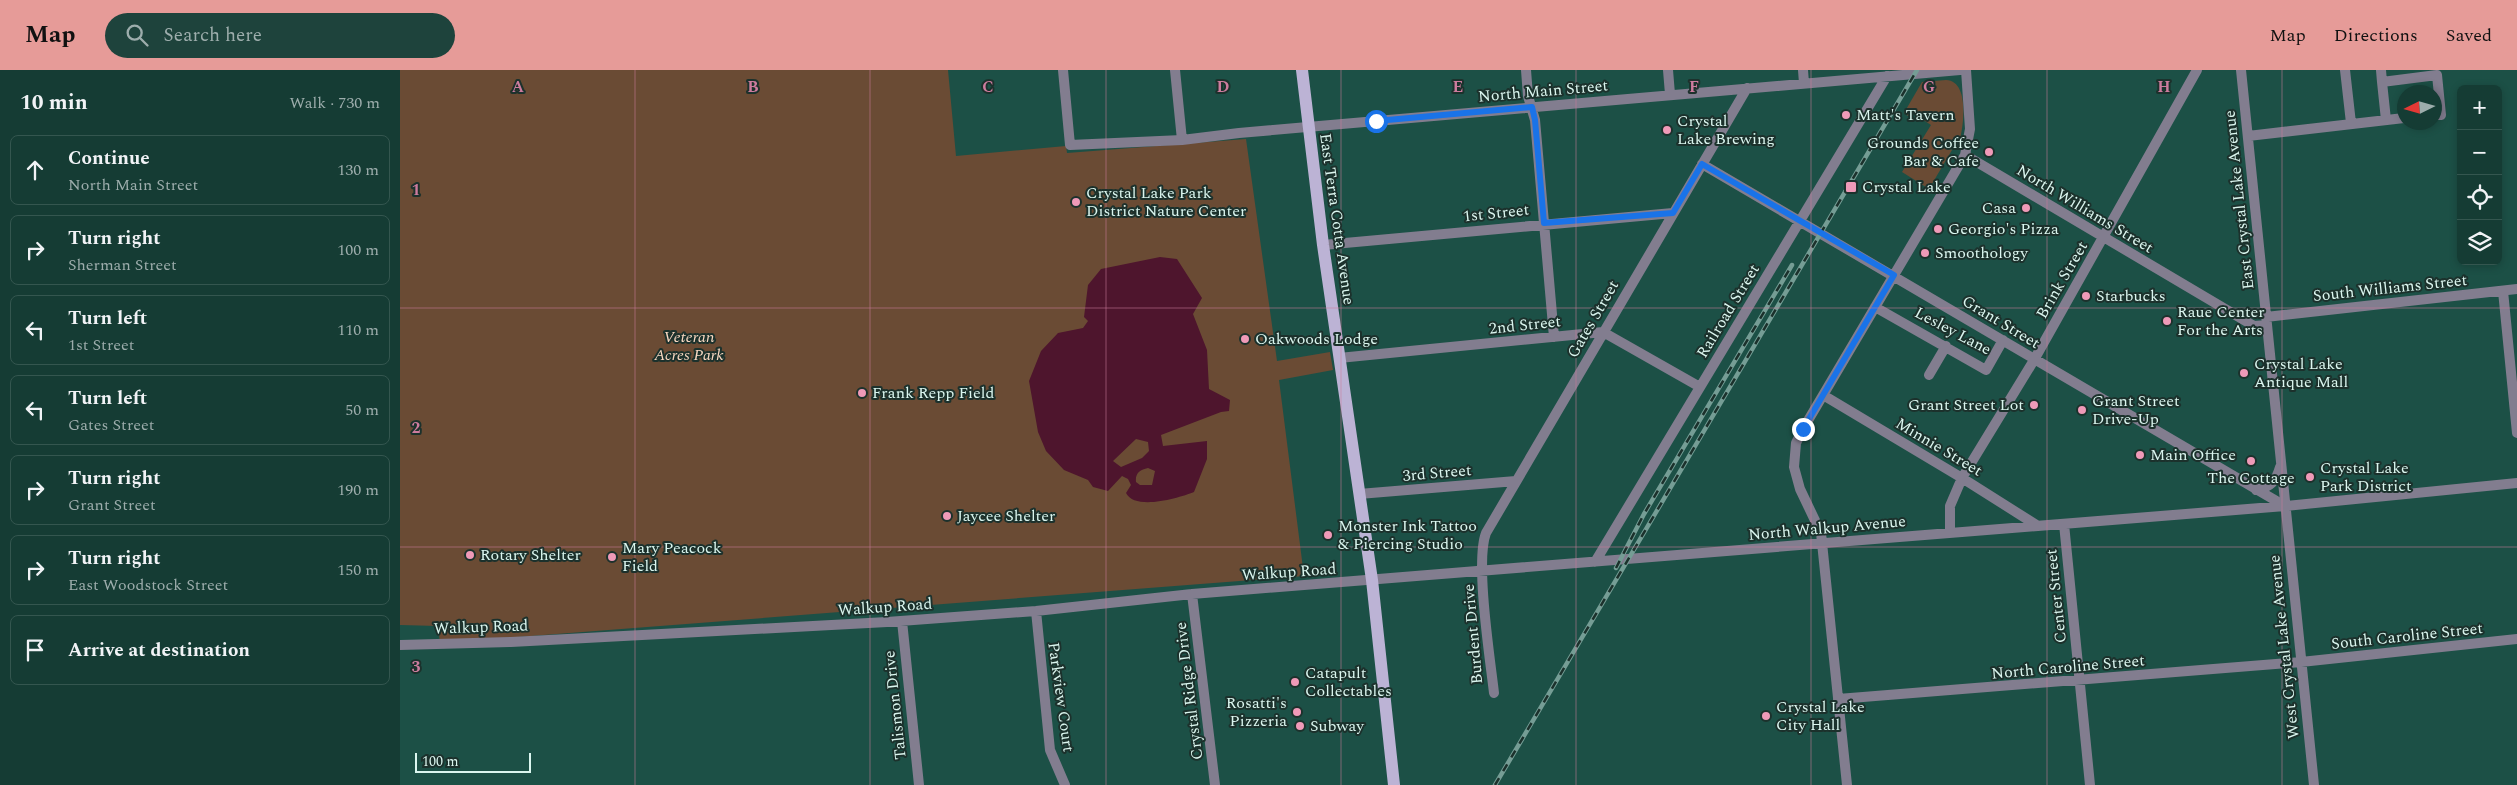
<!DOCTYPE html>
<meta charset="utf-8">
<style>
body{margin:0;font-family:Spectral,serif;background:#1e433c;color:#f1f3f6}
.controls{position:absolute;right:15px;top:15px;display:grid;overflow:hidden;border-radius:8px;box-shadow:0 2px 8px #0003}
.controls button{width:45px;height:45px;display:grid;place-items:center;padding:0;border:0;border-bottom:1px solid #34564f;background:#153c34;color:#f1f3f6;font:25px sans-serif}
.compass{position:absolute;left:1997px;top:15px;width:45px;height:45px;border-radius:50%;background:#153c34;box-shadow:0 2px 8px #0003;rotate:265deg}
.scale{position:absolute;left:15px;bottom:12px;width:116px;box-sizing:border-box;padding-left:5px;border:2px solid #dbf6ef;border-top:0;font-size:14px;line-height:18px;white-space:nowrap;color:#dbf6ef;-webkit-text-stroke:4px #1c312c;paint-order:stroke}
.stop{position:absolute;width:15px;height:15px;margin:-11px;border:4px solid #1a73e8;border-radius:50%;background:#fff}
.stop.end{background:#1a73e8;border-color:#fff;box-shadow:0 1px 5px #0008}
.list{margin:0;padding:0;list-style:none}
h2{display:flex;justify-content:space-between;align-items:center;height:65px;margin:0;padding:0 20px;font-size:21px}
h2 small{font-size:16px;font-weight:400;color:#9dadac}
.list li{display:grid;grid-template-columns:32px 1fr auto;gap:15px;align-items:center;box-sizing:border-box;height:70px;margin:0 10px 10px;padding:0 10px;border:1px solid #34564f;border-radius:8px}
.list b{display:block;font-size:19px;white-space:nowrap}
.list p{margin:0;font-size:16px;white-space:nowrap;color:#9dadac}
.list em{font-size:16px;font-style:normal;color:#9dadac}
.icon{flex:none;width:28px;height:28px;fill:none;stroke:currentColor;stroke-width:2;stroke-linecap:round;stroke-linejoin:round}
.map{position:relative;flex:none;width:2117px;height:715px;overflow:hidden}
header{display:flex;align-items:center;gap:30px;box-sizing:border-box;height:70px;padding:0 25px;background:#e69b98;color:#111}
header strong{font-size:24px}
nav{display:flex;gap:28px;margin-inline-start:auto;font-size:18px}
.search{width:350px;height:45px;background:#1e433c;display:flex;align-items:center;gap:12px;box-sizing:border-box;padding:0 18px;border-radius:28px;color:#9dadac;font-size:19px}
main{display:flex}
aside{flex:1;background:#153c34}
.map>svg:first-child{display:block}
.green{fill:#6a4b34}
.water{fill:#4e152d;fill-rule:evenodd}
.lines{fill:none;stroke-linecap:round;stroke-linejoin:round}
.minor{stroke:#827d8f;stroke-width:10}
.major{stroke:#bcb3d5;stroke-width:12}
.rail-casing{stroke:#759d95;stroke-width:4.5}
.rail{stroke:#1c312c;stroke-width:2.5;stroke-dasharray:8;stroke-linecap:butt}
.route{stroke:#1a73e8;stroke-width:6}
.grid{fill:none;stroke:#cd7c9e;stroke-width:1;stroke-opacity:0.55}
.poi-dot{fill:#ef9ab8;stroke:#1c312c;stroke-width:2}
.labels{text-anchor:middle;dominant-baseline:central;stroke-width:4;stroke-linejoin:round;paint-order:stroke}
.street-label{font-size:16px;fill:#dbf6ef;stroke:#1c312c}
.poi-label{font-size:16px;fill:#dbf6ef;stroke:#1c312c;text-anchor:start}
.park-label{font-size:16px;font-style:italic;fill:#fad9c2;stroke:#1c312c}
.grid-label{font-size:16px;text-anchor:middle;font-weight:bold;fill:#cd7c9e;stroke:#1c312c;stroke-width:4;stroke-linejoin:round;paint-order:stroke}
</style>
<header>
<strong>Map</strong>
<div class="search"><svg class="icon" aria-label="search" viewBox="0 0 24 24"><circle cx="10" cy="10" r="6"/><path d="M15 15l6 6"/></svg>Search here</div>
<nav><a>Map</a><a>Directions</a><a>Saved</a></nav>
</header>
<main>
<aside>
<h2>10 min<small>Walk · 730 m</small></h2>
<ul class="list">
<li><svg class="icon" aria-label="ahead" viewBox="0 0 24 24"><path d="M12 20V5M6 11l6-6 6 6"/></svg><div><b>Continue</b><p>North Main Street</p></div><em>130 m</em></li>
<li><svg class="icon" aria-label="right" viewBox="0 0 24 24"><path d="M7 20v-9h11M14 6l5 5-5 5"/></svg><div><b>Turn right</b><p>Sherman Street</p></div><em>100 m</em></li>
<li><svg class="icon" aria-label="left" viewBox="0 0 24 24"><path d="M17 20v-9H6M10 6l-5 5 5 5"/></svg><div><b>Turn left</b><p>1st Street</p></div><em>110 m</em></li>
<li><svg class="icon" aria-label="left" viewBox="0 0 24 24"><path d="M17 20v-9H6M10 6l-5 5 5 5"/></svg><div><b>Turn left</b><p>Gates Street</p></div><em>50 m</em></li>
<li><svg class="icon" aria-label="right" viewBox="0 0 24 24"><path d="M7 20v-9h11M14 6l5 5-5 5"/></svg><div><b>Turn right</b><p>Grant Street</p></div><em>190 m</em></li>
<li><svg class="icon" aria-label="right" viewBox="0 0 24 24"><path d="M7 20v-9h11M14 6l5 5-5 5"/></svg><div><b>Turn right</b><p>East Woodstock Street</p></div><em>150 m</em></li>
<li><svg class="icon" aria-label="arrive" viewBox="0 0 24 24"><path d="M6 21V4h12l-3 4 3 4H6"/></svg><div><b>Arrive at destination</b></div></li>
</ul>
</aside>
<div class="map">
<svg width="2117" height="715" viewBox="0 0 2117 715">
<rect width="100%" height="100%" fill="#1c5046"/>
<path class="green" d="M0,0H548L556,86L666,76L667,83L846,69L877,291L930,282L933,300L879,310L904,506L40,573L38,556L0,555Z
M1546,10C1569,11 1564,53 1560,69L1554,67L1548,78L1552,80L1529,119L1502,102L1531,55L1511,42L1508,46L1504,43L1522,12Z"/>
<path class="water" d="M760,187L777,189L802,228L793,244L807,280L809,319L830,330L829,341L821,342L761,365L763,376L807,371V389L794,422C779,428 735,441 726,423L731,415L728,409L722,406L708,421L693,417L688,410L664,400L646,381L638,362L629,311L641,281L658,263L683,258L688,251L684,247L688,215L701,199ZM736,369L748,372L749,381L742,388L721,397L713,391ZM748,398L755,401L752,415H740L736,412C735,403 740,400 748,398Z"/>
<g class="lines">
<path class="minor" d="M663,0L670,75L782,70L839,63L1560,0
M775,0L782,70
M1126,0L1128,26L1135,50L1154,267
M1268,0L1270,24
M1403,0L1404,13
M1841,0L1914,715
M1945,0L1951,53
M1981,0L1982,12
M1986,50L1982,12L2037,5L2041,45H2034
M1848,66L2004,48
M1565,85L1854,256L1867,255
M1302,94L1885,436
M923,175L1273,143
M2103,221L2117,363
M1475,237L1586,300L1603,270
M1866,247L2117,219
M939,288L1203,262L1300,317
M1529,305L1546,276
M1423,325L1562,408L1638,456
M1856,420C1871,417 1876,411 1880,397
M959,424L1116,411
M1664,454L1690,715
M1550,463V436L1562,408L1634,290L1797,0
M1195,492L1487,6
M792,524L815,715
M636,541L650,680L665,715
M502,551L519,715
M0,575L111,572L487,552L636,541L792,524L1885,436L2117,413
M1094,623C1090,588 1075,491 1086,463L1347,18
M1438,629L1901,592L2117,569
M1447,715L1421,463L1400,419L1394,397L1396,373L1403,359L1565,85L1570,59L1566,0"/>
<path class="major" d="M902,0L923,175L972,510L994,715"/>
<g class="rail-casing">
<path id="rail" d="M1216,498L1244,444L1392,195
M1095,715L1517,0"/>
</g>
<use href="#rail" class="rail"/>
</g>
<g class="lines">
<path class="route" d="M976,51L1132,37L1135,50L1144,153L1273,143L1302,94L1494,205L1403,359"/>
</g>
<path class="grid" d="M235,0V715M470,0V715M706,0V715M941,0V715M1176,0V715M1411,0V715M1647,0V715M1882,0V715M0,238H2117M0,477H2117"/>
<g class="poi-dot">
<circle cx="1446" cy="45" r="5"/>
<circle cx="1267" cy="60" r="5"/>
<circle cx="1589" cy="82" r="5"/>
<rect x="1445" y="111" width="12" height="12" rx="2.5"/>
<circle cx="676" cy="132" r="5"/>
<circle cx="1626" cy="138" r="5"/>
<circle cx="1538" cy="159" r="5"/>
<circle cx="1525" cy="183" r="5"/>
<circle cx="1686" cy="226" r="5"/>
<circle cx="1767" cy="251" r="5"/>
<circle cx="845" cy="269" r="5"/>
<circle cx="1844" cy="303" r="5"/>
<circle cx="462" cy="323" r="5"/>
<circle cx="1634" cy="335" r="5"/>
<circle cx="1682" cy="340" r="5"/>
<circle cx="1740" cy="385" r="5"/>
<circle cx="1851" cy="391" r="5"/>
<circle cx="1910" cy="407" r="5"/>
<circle cx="547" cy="446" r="5"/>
<circle cx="928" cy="465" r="5"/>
<circle cx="70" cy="485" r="5"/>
<circle cx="212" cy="487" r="5"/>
<circle cx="895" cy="612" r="5"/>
<circle cx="897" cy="642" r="5"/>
<circle cx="1366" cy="646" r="5"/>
<circle cx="900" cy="656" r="5"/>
</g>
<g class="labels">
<g class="street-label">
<text transform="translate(1143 21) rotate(-5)">North Main Street</text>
<text transform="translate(1839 130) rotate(-96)">East Crystal Lake Avenue</text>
<text transform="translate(1685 139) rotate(31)">North Williams Street</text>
<text transform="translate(1096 143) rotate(-6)">1st Street</text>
<text transform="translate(937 149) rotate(82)">East Terra Cotta Avenue</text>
<text transform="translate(1662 210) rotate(-60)">Brink Street</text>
<text transform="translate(1990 218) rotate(-6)">South Williams Street</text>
<text transform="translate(1328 241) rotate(-59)">Railroad Street</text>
<text transform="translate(1193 249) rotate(-60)">Gates Street</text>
<text transform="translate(1601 252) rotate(31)">Grant Street</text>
<text transform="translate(1125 255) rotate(-6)">2nd Street</text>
<text transform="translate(1553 261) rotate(28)">Lesley Lane</text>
<text transform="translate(1539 377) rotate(31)">Minnie Street</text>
<text transform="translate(1037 403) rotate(-5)">3rd Street</text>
<text transform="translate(1427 458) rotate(-5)">North Walkup Avenue</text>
<text transform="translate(889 502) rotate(-4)">Walkup Road</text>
<text transform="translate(1656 526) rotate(-96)">Center Street</text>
<text transform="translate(485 537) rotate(-4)">Walkup Road</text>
<text transform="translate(81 557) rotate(-2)">Walkup Road</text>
<text transform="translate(1073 564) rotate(-95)">Burdent Drive</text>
<text transform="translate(2007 566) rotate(-6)">South Caroline Street</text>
<text transform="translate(1884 577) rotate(-96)">West Crystal Lake Avenue</text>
<text transform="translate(1668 597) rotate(-5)">North Caroline Street</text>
<text transform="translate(789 621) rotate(-97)">Crystal Ridge Drive</text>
<text transform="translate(661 627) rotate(82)">Parkview Court</text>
<text transform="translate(495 635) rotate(-96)">Talismon Drive</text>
</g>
<g class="poi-label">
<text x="1456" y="45">Matt's Tavern</text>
<text x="1277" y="51">Crystal<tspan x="1277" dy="18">Lake Brewing</tspan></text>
<text x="1579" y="73" text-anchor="end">Grounds Coffee<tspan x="1579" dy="18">Bar &amp; Cafe</tspan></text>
<text x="1462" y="117">Crystal Lake</text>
<text x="686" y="123">Crystal Lake Park<tspan x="686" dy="18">District Nature Center</tspan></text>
<text x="1616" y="138" text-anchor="end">Casa</text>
<text x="1548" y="159">Georgio's Pizza</text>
<text x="1535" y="183">Smoothology</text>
<text x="1696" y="226">Starbucks</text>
<text x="1777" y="242">Raue Center<tspan x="1777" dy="18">For the Arts</tspan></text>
<text x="855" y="269">Oakwoods Lodge</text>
<text x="1854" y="294">Crystal Lake<tspan x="1854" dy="18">Antique Mall</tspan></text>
<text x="472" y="323">Frank Repp Field</text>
<text x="1692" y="331">Grant Street<tspan x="1692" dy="18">Drive-Up</tspan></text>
<text x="1624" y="335" text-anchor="end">Grant Street Lot</text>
<text x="1750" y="385">Main Office</text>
<text x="1920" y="398">Crystal Lake<tspan x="1920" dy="18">Park District</tspan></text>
<text x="1851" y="408" text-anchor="middle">The Cottage</text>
<text x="557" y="446">Jaycee Shelter</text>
<text x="938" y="456">Monster Ink Tattoo<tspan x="938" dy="18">&amp; Piercing Studio</tspan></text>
<text x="222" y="478">Mary Peacock<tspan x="222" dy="18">Field</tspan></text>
<text x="80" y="485">Rotary Shelter</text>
<text x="905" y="603">Catapult<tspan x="905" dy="18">Collectables</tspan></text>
<text x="887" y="633" text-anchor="end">Rosatti's<tspan x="887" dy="18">Pizzeria</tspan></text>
<text x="1376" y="637">Crystal Lake<tspan x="1376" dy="18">City Hall</tspan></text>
<text x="910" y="656">Subway</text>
</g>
<g class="park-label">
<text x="289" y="267">Veteran<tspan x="289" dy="18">Acres Park</tspan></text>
</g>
</g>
<g class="grid-label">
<text x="118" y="22">A</text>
<text x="353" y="22">B</text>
<text x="588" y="22">C</text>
<text x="823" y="22">D</text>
<text x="1058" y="22">E</text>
<text x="1294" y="22">F</text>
<text x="1529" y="22">G</text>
<text x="1764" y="22">H</text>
<text x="16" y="125">1</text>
<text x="16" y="363">2</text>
<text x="16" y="602">3</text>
</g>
</svg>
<div class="controls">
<button>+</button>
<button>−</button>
<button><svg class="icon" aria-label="locate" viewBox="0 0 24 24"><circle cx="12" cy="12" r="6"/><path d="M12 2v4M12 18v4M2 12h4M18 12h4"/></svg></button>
<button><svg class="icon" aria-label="layers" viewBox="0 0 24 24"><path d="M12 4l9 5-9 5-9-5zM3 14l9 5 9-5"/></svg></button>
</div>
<svg class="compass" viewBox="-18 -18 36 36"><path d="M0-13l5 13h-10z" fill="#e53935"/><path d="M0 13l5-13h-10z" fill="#9dadac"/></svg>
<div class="scale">100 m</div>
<div class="stop" style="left:976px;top:51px"></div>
<div class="stop end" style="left:1403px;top:359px"></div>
</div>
</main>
